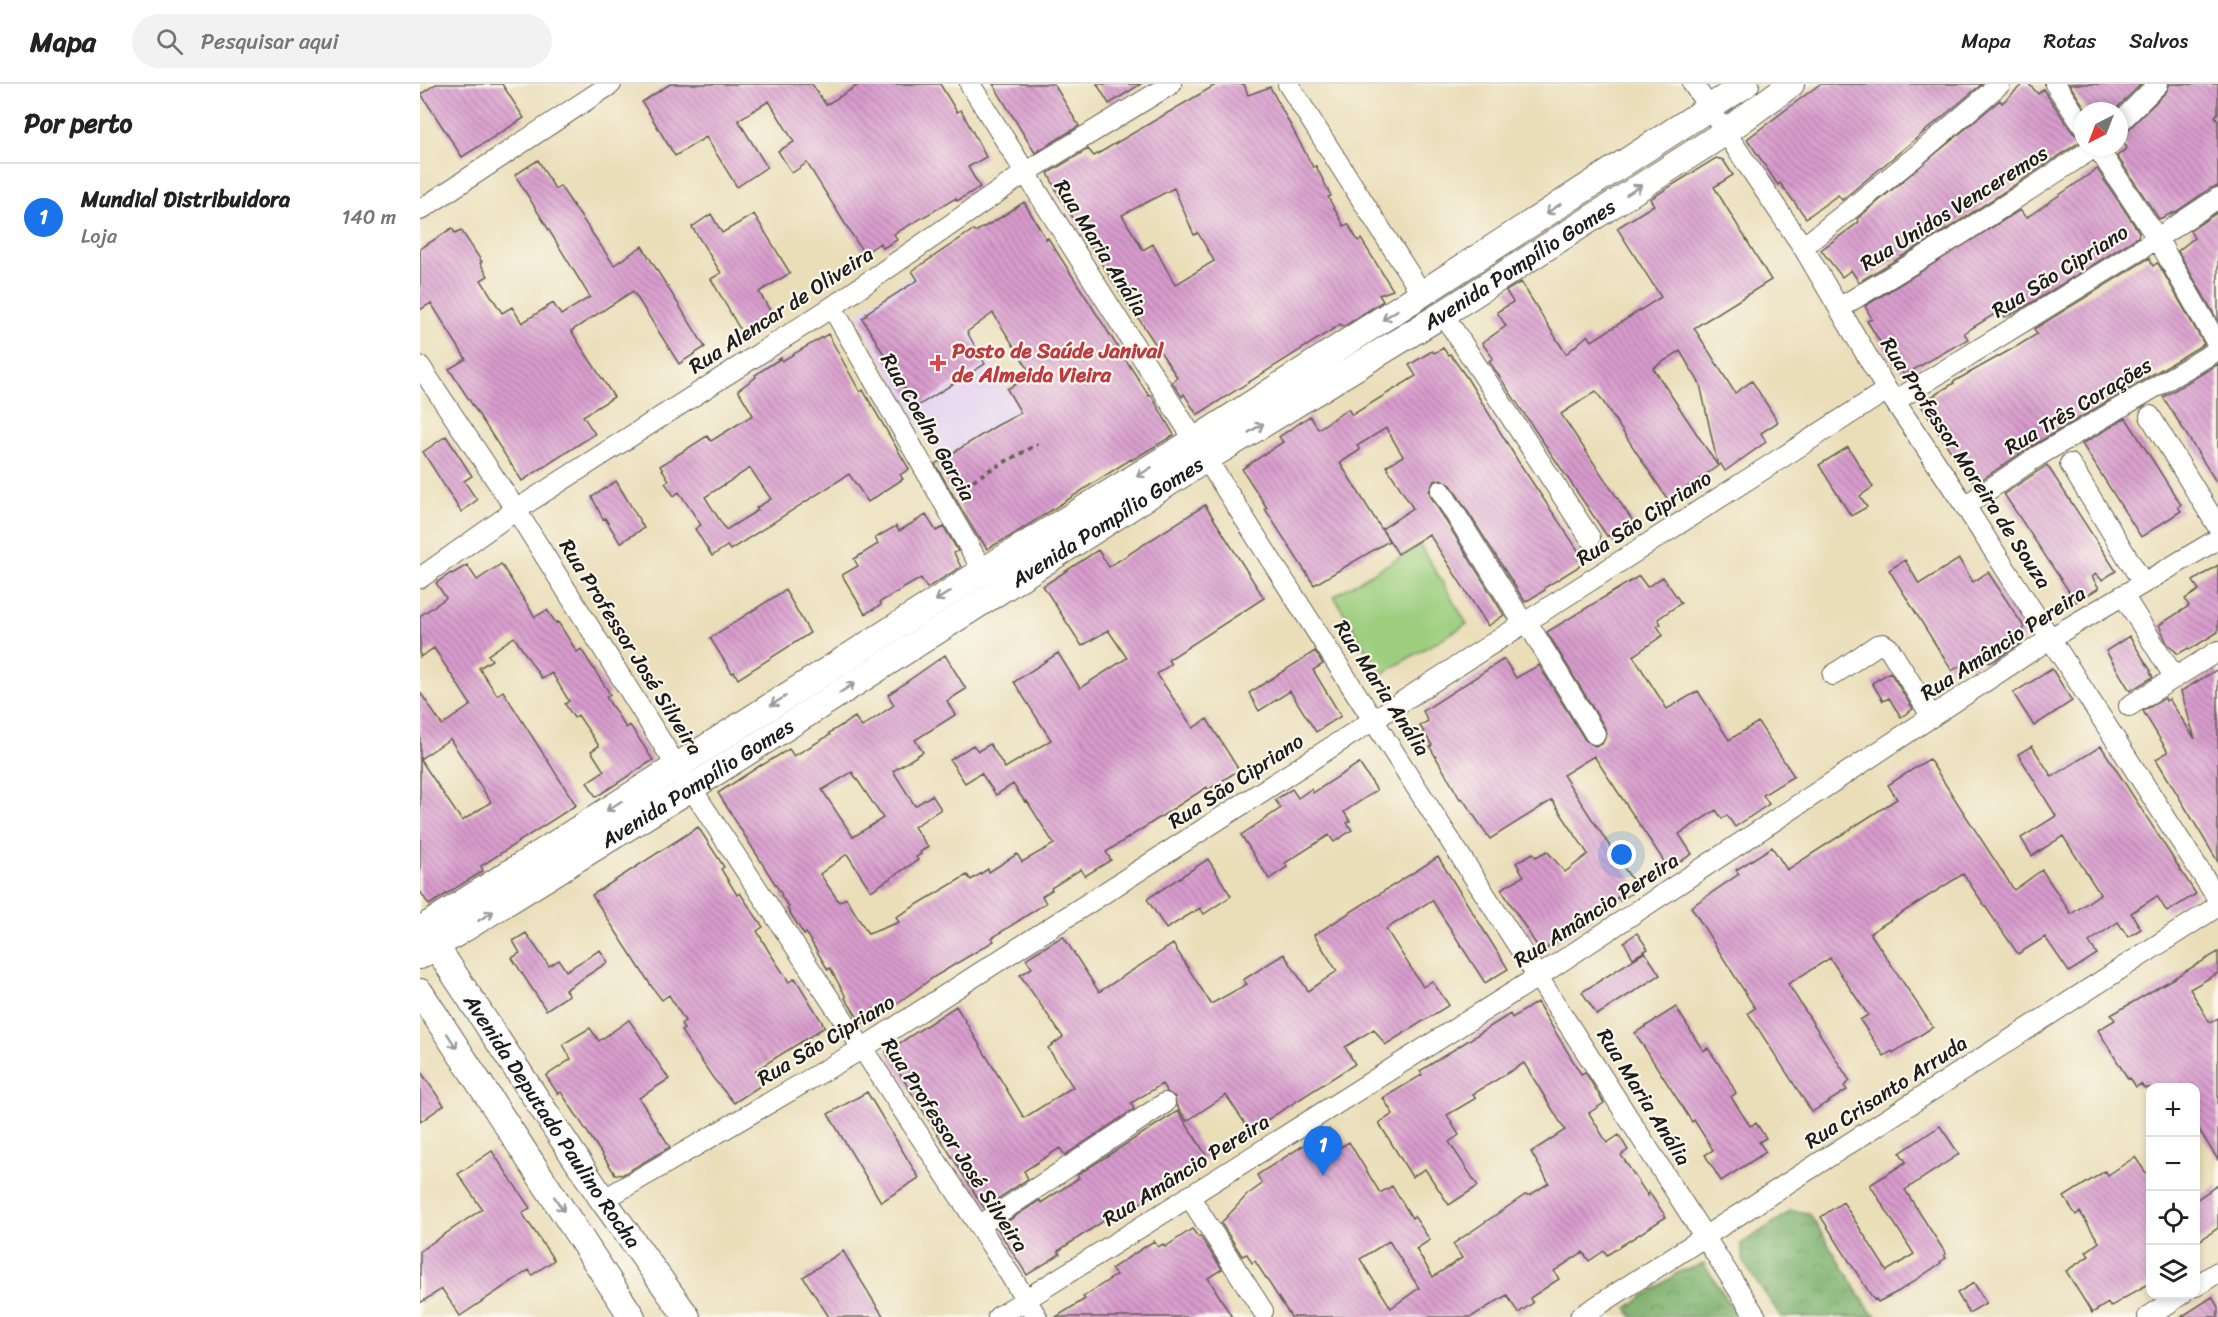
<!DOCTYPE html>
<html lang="pt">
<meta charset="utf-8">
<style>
body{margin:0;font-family:Sriracha,sans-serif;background:#f2f2f2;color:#222}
.controls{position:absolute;right:18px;bottom:18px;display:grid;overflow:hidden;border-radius:12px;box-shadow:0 3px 9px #0003}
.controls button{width:54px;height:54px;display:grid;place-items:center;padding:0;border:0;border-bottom:2px solid #e0e0e0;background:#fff;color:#222;font:30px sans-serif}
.compass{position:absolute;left:1654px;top:18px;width:54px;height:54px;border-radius:50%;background:#fff;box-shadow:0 3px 9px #0003;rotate:222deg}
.you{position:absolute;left:1202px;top:771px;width:21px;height:21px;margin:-15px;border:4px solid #fff;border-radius:50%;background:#1a73e8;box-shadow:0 0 0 9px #1a73e833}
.badge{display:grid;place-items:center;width:39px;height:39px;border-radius:50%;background:#1a73e8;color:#fff;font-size:20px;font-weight:700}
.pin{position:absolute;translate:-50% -50px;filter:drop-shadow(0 2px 3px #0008)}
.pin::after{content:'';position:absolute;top:32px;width:21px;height:18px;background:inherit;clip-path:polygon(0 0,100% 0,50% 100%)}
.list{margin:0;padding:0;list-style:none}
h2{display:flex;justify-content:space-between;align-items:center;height:78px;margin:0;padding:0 24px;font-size:26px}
h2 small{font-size:20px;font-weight:400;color:#767676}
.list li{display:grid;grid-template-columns:39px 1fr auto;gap:18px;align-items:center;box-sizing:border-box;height:108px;padding:0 24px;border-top:2px solid #e0e0e0}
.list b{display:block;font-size:22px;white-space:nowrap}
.list p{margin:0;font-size:20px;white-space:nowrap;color:#767676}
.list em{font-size:20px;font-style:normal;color:#767676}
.icon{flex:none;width:33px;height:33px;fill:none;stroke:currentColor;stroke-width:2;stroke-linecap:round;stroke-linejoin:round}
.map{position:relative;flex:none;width:1798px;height:1233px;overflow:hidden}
header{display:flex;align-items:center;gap:36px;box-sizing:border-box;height:84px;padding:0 30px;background:#fff;border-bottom:2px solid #e0e0e0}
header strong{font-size:28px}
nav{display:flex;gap:33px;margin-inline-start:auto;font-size:21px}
.search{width:420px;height:54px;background:#f2f2f2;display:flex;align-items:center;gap:15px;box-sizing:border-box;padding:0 21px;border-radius:33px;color:#767676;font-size:22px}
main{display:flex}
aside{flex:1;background:#fff}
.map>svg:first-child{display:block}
.built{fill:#e4d3f2}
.forest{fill:url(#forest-crowns);stroke:#4c6644;stroke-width:1.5}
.pitch{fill:#9cce7e;stroke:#5c754d;stroke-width:1.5}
.building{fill:url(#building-back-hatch);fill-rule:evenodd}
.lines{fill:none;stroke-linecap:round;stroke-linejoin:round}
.minor-casing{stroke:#646053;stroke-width:22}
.major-casing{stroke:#646053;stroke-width:28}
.path{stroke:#646053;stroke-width:4;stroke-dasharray:4.5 4.5;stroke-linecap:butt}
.minor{stroke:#fff;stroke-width:20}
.major{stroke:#fff;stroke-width:26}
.oneway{stroke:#999}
.health-dot{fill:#e0444e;stroke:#fbf7ec;stroke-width:2}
.labels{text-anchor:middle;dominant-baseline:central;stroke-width:4.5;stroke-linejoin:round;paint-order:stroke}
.street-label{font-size:21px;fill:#1c1c1c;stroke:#fbf7ec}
.health-label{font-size:21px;font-weight:bold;fill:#be3a42;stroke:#fbf7ec;text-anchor:start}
</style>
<header>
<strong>Mapa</strong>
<div class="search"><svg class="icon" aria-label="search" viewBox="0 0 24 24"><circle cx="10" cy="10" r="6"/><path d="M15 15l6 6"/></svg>Pesquisar aqui</div>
<nav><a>Mapa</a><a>Rotas</a><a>Salvos</a></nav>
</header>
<main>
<aside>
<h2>Por perto<small></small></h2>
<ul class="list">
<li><span class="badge">1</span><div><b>Mundial Distribuidora</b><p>Loja</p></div><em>140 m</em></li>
</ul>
</aside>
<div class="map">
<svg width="1798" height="1233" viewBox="0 0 1798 1233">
<defs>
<pattern id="forest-crowns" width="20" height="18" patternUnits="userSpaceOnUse" patternTransform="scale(1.5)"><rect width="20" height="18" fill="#7db16d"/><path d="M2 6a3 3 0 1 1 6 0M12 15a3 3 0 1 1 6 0" fill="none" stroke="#668f59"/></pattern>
<pattern id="building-back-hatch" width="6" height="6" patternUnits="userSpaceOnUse" patternTransform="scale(1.5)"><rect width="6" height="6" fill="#d89bcd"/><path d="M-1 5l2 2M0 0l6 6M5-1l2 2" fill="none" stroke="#ae7ea6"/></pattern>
</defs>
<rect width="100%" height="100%" fill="#fbf7ec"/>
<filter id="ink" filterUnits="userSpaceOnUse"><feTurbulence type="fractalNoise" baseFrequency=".0167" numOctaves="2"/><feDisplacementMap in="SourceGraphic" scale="12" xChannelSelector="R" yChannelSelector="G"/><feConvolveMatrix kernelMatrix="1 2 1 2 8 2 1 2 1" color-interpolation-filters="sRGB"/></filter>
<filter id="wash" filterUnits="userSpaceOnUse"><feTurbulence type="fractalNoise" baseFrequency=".008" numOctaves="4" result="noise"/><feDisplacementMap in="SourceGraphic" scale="24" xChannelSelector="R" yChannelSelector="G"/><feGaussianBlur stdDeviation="1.35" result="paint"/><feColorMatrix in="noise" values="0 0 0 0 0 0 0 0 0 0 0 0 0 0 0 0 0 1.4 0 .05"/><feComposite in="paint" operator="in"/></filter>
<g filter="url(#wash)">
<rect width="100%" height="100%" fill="#eadeb9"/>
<path class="built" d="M494,190L528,210L600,325L519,376L438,233L442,226Z"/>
<path class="forest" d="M1371,1127L1389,1129L1450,1227L1458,1233H1361L1324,1179L1321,1160Z
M1284,1180L1318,1233H1212L1207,1224L1259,1188Z"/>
<path class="pitch" d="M1000,461L1047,540L960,591L914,512Z"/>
<g id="blocks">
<path class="building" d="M16,0H82L104,34L42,73L1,10Z
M250,0H392L406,21L440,0H520L537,28L541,26L566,73L548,83L560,103L537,117L536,114L474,150L477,156L463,164L460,159L444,170L387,79L372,89L358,67L374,58L349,17L318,36L347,83L317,103L286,53L255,72L222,18Z
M573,0H634L659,42L615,69Z
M677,0H721L689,20Z
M797,0H824L828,11L850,3L893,83L896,82L911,112L908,113L924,142L928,140L938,157L941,155L973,206L959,211L963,217L923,243L921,240L777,331L764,310L762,313L752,298L757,293L713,226L711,227L638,110L628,89L668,65L674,72ZM754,104L774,151L778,149L794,177L755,201L733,160L723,166L702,131Z
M1400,0H1562L1422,116L1418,111L1386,134L1360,99L1358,101L1327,55Z
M1603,0H1609L1618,10L1623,5L1653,49L1663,54V56L1532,142L1439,198L1431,186L1422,193L1401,166L1439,138L1437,135L1580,16L1582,19Z
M1649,0H1721L1694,27H1667Z
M1750,0H1798V29L1795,32L1798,36V102L1791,104L1757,127L1739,135L1697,72L1707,64L1699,51L1707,47L1746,8Z
M1296,74L1303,76L1313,91L1294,103L1351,196L1274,244L1315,309L1332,297L1358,338L1341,349L1346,358L1305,387L1301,380L1248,416L1176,307L1141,330L1218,445L1202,455L1199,451L1192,455L1189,451L1187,452L1115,346L1069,277L1073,274L1062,259L1086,242L1077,228L1093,218L1086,207L1101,198L1146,270L1168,251L1172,257L1241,213L1197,144L1234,121L1230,115ZM1260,267L1280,300L1298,382L1233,284Z
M118,76L135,105L140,102L194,181L222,162L285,263L259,280L213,207L151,247L194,313L163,332L175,350L102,397L29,285L46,275L11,219L0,226V165L32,144L35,149L41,146L62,178L60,179L68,192L61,196L82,229L92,223L102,239L133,219L141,231L170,213L95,91Z
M1677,85L1719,148L1718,153L1603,224L1585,233L1581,226L1544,249L1548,255L1484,291L1476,278L1474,280L1447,237L1452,235L1445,222L1600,126L1606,134Z
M604,118L626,155L628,154L729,312L731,311L754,351L712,376L711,375L591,452L567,465L560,454L559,455L515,380L576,342L601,329L587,305L612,291L573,229L547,248L565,280L496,323L442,234L447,231L446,229L498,196L492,187L553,146L555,148L575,137Z
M1798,128V237L1758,167L1774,154L1770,147Z
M291,130L302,149L334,130L370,189L339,208L355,235L325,254L291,195L301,189L272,143Z
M1729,174L1733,182L1737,179L1739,181L1784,260L1612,362L1555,400L1539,376L1537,377L1500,320L1534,299L1533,298L1599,261L1617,250L1614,245Z
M408,250L440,308L443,306L489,385L480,391L483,395L448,418L429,390L310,466L307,462L292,472L275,445L281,441L259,408L254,412L245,399L249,396L240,382L287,352L291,357L333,331L318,306L336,293L335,291L361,274L362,277ZM330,384L351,415L336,424L338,426L306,446L285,413Z
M1023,264L1028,271L1030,270L1047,294L1098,377L1166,478L1124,504L1125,506L1105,518L1031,401L1021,395L1014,397L1009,407L1011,413L1084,531L1068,542L1009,450L978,470L962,445L993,424L966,382L983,372L966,344L937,362L940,366L920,379L969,457L894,501L845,425L847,424L822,385L863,358L859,353L890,332L898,345L928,325L932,331L996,292L989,281L1012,267L1014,269Z
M1798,280V401L1743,313Z
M1706,334L1761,421L1758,423L1761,427L1721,453L1662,360Z
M26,352L52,392L44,397L57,416L41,428L3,368Z
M1428,363L1453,403L1440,412L1447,423L1431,432L1399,381Z
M1627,381L1696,487L1682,496L1676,490L1672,493L1679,504L1656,518L1584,410Z
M196,397L224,444L200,459L185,434L183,435L172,413Z
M785,421L844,514L748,576L751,580L737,590L773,644L787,635L819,686L788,706L787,703L686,768L691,776L665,792L661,785L631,804L632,806L622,812L626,819L572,854L574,857L514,893L472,923L470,920L442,940L425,914L426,913L410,884L408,886L386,849L384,851L367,824L369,823L361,812L362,811L298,709L341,681V682L369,665L374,672L410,651L409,649L435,633L442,643L474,621L468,611L525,571L546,605L527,617L535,631L495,656L503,668L473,687L495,722L512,711L521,725L494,743L508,763L500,768L501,770L496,773L498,776L451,807L427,770L400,790L419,818L426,814L448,850L479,838L476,833L547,791L551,796L568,785L569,788L597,770L602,778L634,760L607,717L605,718L593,700L576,711L561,689L545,699L530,676L553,661L558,667L570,660L585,684L631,656L594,598L638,569L660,604L707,574L688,546L662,562L623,502L678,466L689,483ZM432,688L463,734L433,753L402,706Z
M506,431L516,447L524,443L538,467L534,469L541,483L507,504L501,494L460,518L461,521L445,530L422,491L438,482L434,475L458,460L455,454L476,442L479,447Z
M1539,475L1553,498L1568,488L1604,543L1602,559L1570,579L1567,574L1552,583L1547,577L1532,587L1469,486L1485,476L1499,500Z
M81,480L115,533L127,526L136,539L138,538L157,568L161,565L190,610L186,613L206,644L210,641L233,676L176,713L167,698L184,687L171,667L179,662L158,631L154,634L145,620L149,617L132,589L122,595L94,553L68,571L72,576L59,584L77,611L83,607L156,721L61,782L63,787L9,821L0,807V608L22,641L51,621L14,564L0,573V532L26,514L16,499L31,489L32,490L47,481L57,496ZM30,655L71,718L42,737L0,675Z
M1798,481V548L1769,566L1768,564L1758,570L1747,559L1739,541L1769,522L1765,515L1779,506L1773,497Z
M1219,492L1227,503L1243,493L1261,519L1238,535L1241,540L1237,542L1243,551L1213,572L1247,625L1278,607L1309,656L1338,638L1374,692L1343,711L1349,720L1315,743L1307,731L1302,735L1296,726L1259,750L1272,770L1249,785L1174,672L1143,691L1218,805L1200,817L1198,813L1170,830L1173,834L1121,868L1081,805L1104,792L1096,779L1113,769L1116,773L1127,767L1145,788L1168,770L1132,716L1070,755L1042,714L1040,715L1010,663L1012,661L1000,642L1008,637L1003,627L1084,575L1096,594L1119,581L1165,656L1175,662L1182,660L1187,650L1185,644L1127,548Z
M365,506L390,549L318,595L314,588L312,589L290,554Z
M1709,552L1731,587L1730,588L1733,593L1710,607L1686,567Z
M895,567L903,580L893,586L921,632L896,648L870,607L839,627L829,609Z
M1632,585L1652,617L1614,642L1593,609Z
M1798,585V778L1736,675L1748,668L1723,627L1745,614L1746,617L1749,615L1775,655L1761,607Z
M1470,588L1493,625L1481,633L1469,614L1463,617L1452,599Z
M1612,662L1632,693L1681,662L1776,810L1747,828L1737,812L1711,829L1721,845L1708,853L1698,838L1669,858L1677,870L1649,888L1625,853L1598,870L1543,790L1450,849L1513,943L1473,969L1472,967L1464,972L1440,936L1448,931L1410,874L1368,900L1430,997L1424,1002L1427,1006L1392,1028L1328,929L1335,924L1271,823L1319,790L1316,786L1352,763L1367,786L1477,715L1468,701L1509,675L1594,806L1622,786L1651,830L1680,810L1643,752L1612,772L1601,754L1636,732L1598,670Z
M939,679L957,706L924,728L930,737L927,739L932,746L914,758L909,751L865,779L867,783L849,795L821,751L861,724L855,716L872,705L878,714L891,705L893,709Z
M278,743L304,783L301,785L317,811L320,809L343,843L337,847L348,866L369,898L375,894L405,943L336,986L335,988L343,1000L314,1019L293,994L261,947L264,945L261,940L265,937L249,911L242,916L232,903L172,811Z
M1018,773L1088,885L1065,899L1012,816L966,845L1003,903L1012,897L1029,921L965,961L954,945L925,963L935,980L830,1047L806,1011L767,1037L756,1021L755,1013L747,1008L742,1000L711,1019L714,1025L645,1071L640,1064L604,1087L608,1095L564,1124L466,968L536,922L604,1034L653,1003L628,964L643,953L600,891L612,884L606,875L615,869L643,852L679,908L753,860L791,920L827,900L823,896L864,870L888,907L917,887L894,851Z
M788,775L811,812L784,830L780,824L746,845L727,815Z
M106,849L129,882L139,876L146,887L180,866L188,878L145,906L149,911L126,926L92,874L100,869L93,857Z
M1217,849L1228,865L1213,874L1204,858Z
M1225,868L1240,891L1177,931L1162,908Z
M1798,868V889L1770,905L1790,939L1798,934V1076L1776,1041V1004H1724L1721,1000L1716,1003L1710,994L1708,995L1678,946L1695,936L1691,931Z
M1117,918L1161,990L1165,988L1184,1019L1169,1029L1187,1059L1199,1051L1208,1066L1201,1071L1228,1112L1229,1108L1246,1133L1187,1171L1184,1167L1169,1177L1163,1168L1134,1187L1139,1195L1110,1214L1113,1219L1098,1229L1087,1211L1051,1233H871L835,1177L832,1179L827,1170L822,1172L801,1139L827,1111L842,1100L837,1091L909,1045L921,1063L929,1058L960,1109L972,1102L992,1134L994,1132L1010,1156L996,1165L1013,1193L1042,1174L1033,1160L1105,1111H1110L1129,1099L1111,1068L1145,1046L1104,979L1053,1010L1056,1014L1027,1031L1039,1051L1029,1058L1058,1102L1029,1121L1005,1085L992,1093L959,1039L973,1030L963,1014L1002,991L1000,987L1079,937L1090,930L1092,934ZM969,1157L999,1204L971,1224L940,1175Z
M1256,923L1283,967L1288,964L1308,994L1316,1009L1311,1013L1330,1042L1336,1039L1346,1054L1339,1058L1346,1068L1301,1097L1285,1071L1293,1066L1274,1036L1272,1038L1215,949Z
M209,936L249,995L219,1014L250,1063L202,1091L195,1090L141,1008L138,1010L126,992L151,975L143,960L170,944L179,957Z
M0,987L24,1021L0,1038Z
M447,1008L499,1094L461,1118L408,1030Z
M758,1027L788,1074L770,1085L768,1083L731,1106L733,1111L697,1134L694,1130L638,1167L640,1170L607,1191L577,1144L620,1116L621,1119L659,1094L657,1091Z
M1520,1042L1539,1070L1485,1106L1526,1170L1524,1171L1526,1174L1520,1178L1521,1179L1479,1207L1458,1218L1456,1215L1454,1216L1401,1133L1423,1118L1467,1187L1494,1170L1450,1101L1486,1078L1480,1069Z
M72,1067L110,1124L102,1129L134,1176L112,1191L109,1186L40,1232L22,1205L0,1219V1167L62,1125L38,1090Z
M1715,1073L1731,1096V1198L1690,1223L1688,1219L1672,1229L1646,1187L1669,1172L1666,1168L1679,1158L1660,1128L1656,1131L1644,1113L1685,1087L1688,1091Z
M1798,1101V1144L1776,1159V1116Z
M772,1145L778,1153L780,1152L802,1185L788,1194L812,1233H636L665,1215L663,1213L696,1191L691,1185L723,1164L734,1157L738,1163L743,1160L745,1163Z
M423,1167L456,1221L464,1233H409L383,1193Z
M1554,1199L1566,1219L1549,1229L1537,1209Z
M1792,1213L1798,1223V1233H1761Z"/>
</g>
</g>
<g filter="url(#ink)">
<use href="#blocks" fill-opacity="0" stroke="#646053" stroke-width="1.5"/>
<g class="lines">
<g class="minor-casing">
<path id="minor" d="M550,0C808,413 1073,822 1336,1233
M868,0L1002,210
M1273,0L1383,163L1467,306L1545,422L1798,815
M1635,0L1663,42
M1699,39L1738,0
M1677,63L1737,154L1798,261
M0,126L191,0
M1383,163L1496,72L1580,0
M412,223L563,487
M1419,224L1538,152L1675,63
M1023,230L1170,454
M0,282L96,426L256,681L559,1142L617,1233
M1475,317L1721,165L1798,114
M1730,332L1798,443
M1650,380L1723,499
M1021,407L1104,540
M1545,422L1618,372L1798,266
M0,494L96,426L412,223L605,89L751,0
M1703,511L1755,594
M1107,538L1175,650
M1413,591L1457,561L1463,560L1469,564L1512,633
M1709,622L1798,567
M769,1112L843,1227
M183,1116L443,964L1467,306
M559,1142L745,1019
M1776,1202L1798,1188
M578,1233L1119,892L1631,554L1798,455
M1160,1233L1798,822
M1728,1233L1762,1210"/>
</g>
<g class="major-casing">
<g id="major">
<path d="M0,846L563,487L785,350L1326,0"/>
<path id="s1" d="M7,849L183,1116L267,1233"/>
<path id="s2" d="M0,872L271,704L786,375L1023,230L1304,49L1371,0"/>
<path d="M0,908L212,1233"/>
</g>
</g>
<path class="path" d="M538,406L568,387L618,360"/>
<use href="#minor" class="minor"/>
<use href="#major" class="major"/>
</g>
<defs><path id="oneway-shaft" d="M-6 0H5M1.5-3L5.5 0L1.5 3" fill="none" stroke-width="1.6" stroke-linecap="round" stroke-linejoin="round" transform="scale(1.5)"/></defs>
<g class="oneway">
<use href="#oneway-shaft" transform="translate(1214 106) rotate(-33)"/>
<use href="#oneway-shaft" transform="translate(1133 125) rotate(147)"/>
<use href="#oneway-shaft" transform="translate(970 231) rotate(147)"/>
<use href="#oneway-shaft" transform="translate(836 344) rotate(-31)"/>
<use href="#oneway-shaft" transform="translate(724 388) rotate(148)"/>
<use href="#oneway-shaft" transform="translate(523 512) rotate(148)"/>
<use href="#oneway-shaft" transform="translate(427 604) rotate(-33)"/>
<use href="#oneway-shaft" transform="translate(358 617) rotate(148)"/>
<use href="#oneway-shaft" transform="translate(194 722) rotate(147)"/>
<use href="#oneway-shaft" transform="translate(66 832) rotate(-32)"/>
<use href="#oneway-shaft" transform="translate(32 957) rotate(57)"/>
<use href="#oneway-shaft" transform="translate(139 1120) rotate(57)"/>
</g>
</g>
<path class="health-dot" d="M515 270h6v6h6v6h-6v6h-6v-6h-6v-6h6z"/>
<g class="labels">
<g class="street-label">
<text transform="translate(1534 124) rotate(-32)">Rua Unidos Venceremos</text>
<text transform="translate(681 164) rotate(58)">Rua Maria Anália</text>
<text stroke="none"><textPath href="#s2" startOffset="1299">Avenida Pompílio Gomes</textPath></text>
<text transform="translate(1640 187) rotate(-32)">Rua São Cipriano</text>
<text transform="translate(361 226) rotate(-33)">Rua Alencar de Oliveira</text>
<text transform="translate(1658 322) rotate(-31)">Rua Três Corações</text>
<text transform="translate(508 343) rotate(60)">Rua Coelho Garcia</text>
<text transform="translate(1546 379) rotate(57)">Rua Professor Moreira de Souza</text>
<text transform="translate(1224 434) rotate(-33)">Rua São Cipriano</text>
<text stroke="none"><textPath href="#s2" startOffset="813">Avenida Pompílio Gomes</textPath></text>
<text transform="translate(1583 559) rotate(-33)">Rua Amâncio Pereira</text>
<text transform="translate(211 563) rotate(58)">Rua Professor José Silveira</text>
<text transform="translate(962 604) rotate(57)">Rua Maria Anália</text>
<text transform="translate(816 697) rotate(-33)">Rua São Cipriano</text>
<text stroke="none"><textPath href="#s2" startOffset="327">Avenida Pompílio Gomes</textPath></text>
<text transform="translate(1176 826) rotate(-33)">Rua Amâncio Pereira</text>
<text transform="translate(406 956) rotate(-31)">Rua São Cipriano</text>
<text transform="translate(1466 1008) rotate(-33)">Rua Crisanto Arruda</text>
<text transform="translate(1224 1013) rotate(58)">Rua Maria Anália</text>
<text stroke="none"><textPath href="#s1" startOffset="226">Avenida Deputado Paulino Rocha</textPath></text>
<text transform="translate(535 1061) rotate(57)">Rua Professor José Silveira</text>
<text transform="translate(766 1086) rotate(-32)">Rua Amâncio Pereira</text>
</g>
<g class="health-label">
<text x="532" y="267">Posto de Saúde Janival<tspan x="532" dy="24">de Almeida Vieira</tspan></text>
</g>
</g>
</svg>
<div class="controls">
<button>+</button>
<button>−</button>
<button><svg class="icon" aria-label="locate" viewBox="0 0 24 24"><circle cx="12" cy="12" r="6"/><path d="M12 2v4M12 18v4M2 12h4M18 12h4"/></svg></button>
<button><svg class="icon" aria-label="layers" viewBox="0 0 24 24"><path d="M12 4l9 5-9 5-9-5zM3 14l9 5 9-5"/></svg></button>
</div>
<svg class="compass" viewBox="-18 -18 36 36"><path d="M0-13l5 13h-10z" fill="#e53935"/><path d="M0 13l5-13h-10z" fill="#767676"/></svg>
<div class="you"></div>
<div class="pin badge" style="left:903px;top:1092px">1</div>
</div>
</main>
